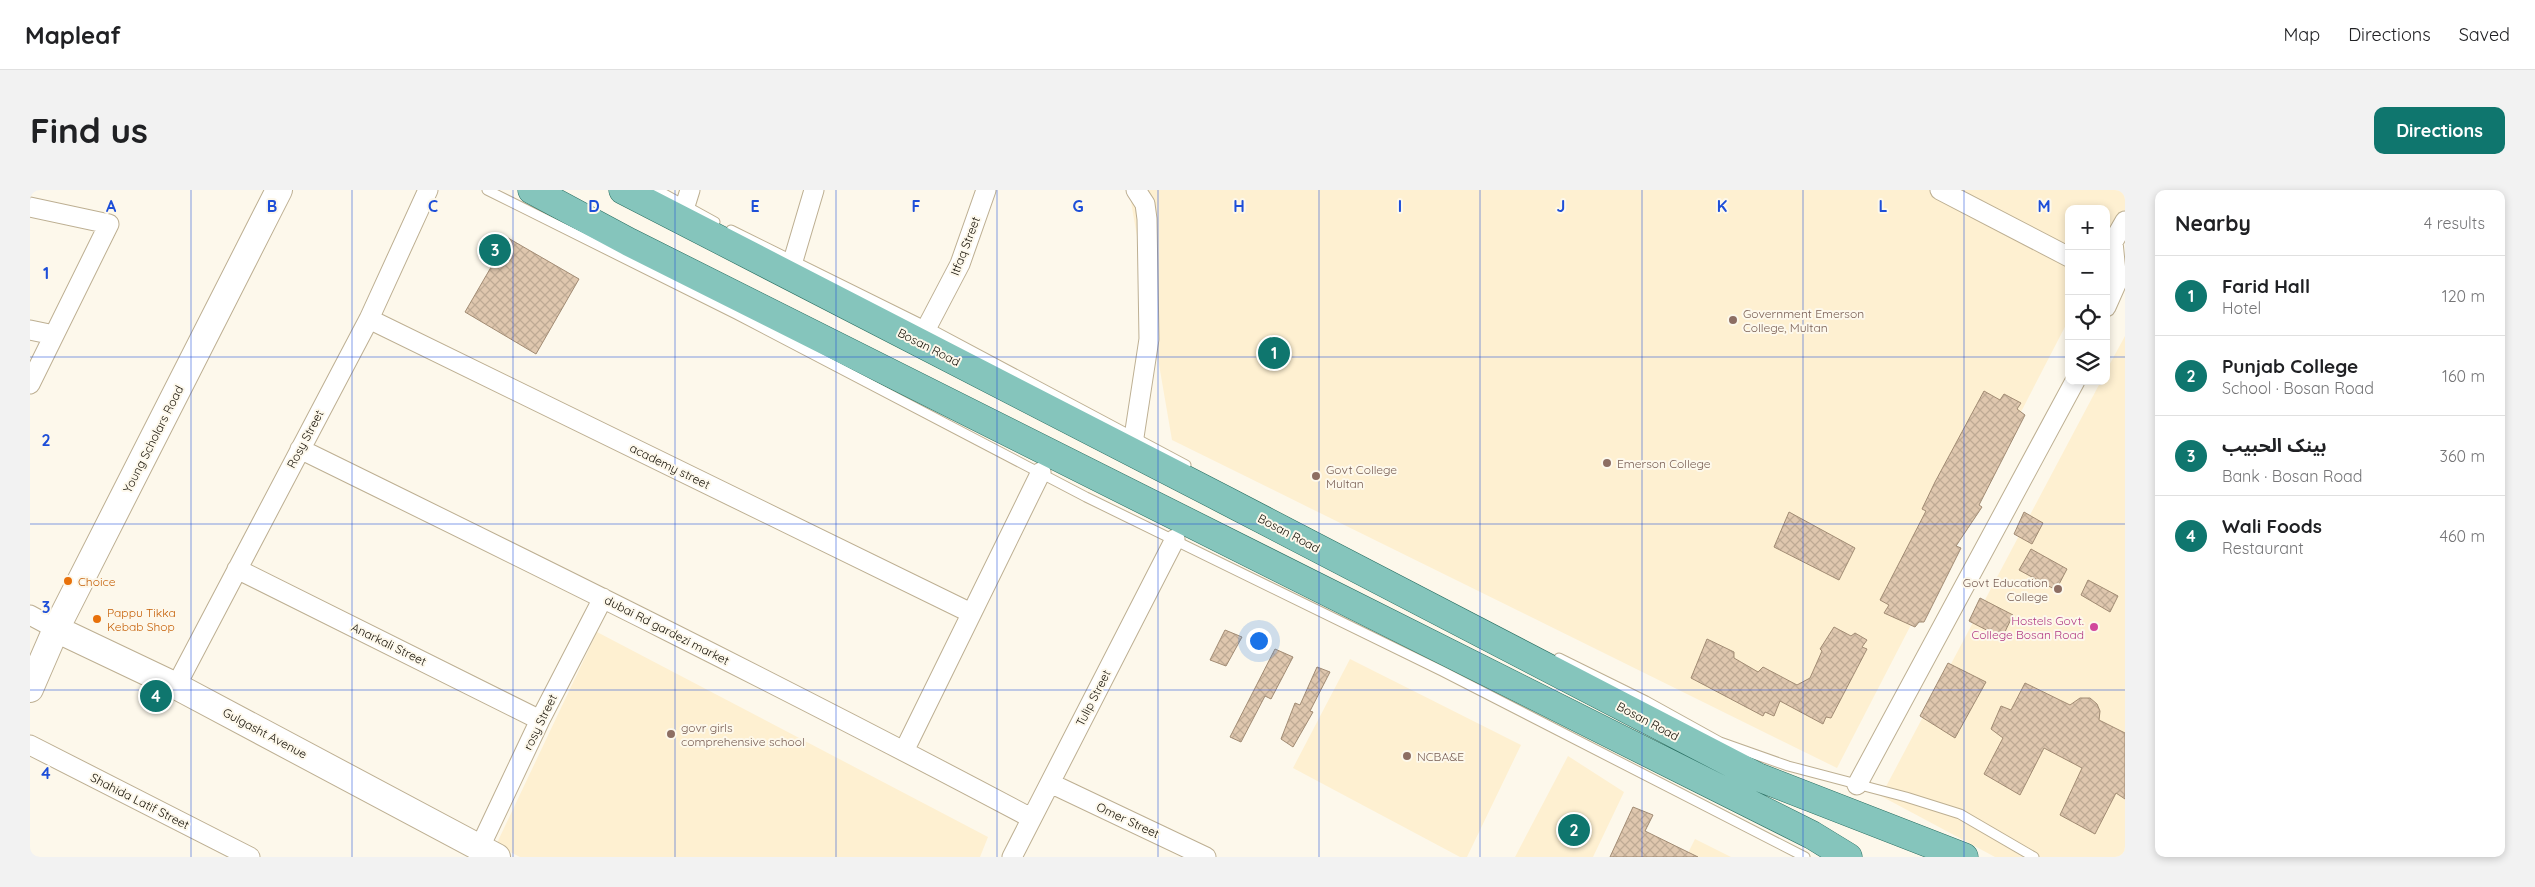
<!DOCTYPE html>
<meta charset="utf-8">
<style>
body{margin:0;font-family:Quicksand,"Noto Sans Arabic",sans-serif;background:#f2f2f2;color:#202124}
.controls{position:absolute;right:15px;top:15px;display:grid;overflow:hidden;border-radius:10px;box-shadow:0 2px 8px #0003}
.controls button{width:45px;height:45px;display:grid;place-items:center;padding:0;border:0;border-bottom:1px solid #e0e0e0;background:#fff;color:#202124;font:25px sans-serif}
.you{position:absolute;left:1228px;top:450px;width:18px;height:18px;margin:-12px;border:4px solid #fff;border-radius:50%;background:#1a73e8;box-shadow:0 0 0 8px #1a73e833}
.badge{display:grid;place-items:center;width:32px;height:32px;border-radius:50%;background:#0f766e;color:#fff;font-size:16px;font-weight:700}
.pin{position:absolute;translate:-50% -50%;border:2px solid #fff;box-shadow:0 1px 5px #0006}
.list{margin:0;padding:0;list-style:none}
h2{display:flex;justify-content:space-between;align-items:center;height:65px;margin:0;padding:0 20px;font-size:21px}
h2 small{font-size:16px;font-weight:400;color:#757577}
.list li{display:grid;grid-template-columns:32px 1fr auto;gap:15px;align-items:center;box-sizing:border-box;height:80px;padding:0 20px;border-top:1px solid #e0e0e0}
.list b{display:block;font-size:19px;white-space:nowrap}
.list p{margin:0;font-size:16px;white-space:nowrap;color:#757577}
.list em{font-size:16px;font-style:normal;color:#757577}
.icon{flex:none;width:28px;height:28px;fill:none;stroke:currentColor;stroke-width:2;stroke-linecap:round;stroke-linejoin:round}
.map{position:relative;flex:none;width:2095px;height:667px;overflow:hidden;border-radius:10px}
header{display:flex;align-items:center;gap:30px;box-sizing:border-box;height:70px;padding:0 25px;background:#fff;border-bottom:1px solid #e0e0e0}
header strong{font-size:24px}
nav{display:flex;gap:28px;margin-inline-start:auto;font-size:18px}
.intro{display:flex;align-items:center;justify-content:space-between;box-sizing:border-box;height:120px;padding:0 30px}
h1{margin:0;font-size:35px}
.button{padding:12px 22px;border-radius:10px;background:#0f766e;color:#fff;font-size:18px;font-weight:700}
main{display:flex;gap:30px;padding:0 30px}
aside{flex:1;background:#fff;border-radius:10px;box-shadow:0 2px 8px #0003}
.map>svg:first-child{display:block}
.built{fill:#fef0d1}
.building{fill:url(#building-cross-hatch);stroke:#a18b73}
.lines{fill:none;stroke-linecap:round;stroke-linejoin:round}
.lane-casing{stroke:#bdaf92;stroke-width:11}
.street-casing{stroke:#bdaf92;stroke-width:21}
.secondary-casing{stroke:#bdaf92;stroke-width:28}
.primary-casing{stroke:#286d60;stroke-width:29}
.lane{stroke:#fff;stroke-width:9}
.street{stroke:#fff;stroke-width:19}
.secondary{stroke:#fff;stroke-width:26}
.primary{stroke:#85c5bc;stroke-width:28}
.grid{fill:none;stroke:#1d4ed8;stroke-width:1;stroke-opacity:0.55}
.education-dot{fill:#8d6e63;stroke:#fdf8eb;stroke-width:2}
.food-dot{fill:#e8710a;stroke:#fdf8eb;stroke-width:2}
.hotel-dot{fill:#d1479c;stroke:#fdf8eb;stroke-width:2}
.labels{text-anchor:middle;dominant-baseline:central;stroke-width:4;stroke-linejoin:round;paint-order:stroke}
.street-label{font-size:12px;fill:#151006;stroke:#fdf8eb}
.education-label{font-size:12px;fill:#785e54;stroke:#fdf8eb;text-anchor:start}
.food-label{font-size:12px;fill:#c56008;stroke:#fdf8eb;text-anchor:start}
.hotel-label{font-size:12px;fill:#b23c85;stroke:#fdf8eb;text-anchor:end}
.grid-label{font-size:16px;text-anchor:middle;font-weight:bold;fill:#1d4ed8;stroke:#fdf8eb;stroke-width:4;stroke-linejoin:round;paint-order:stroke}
</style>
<header>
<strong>Mapleaf</strong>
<nav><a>Map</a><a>Directions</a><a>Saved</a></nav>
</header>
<div class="intro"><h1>Find us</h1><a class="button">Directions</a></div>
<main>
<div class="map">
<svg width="2095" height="667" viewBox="0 0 2095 667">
<defs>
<pattern id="building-cross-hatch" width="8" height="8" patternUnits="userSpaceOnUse" patternTransform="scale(1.25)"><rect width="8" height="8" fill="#dfc7ae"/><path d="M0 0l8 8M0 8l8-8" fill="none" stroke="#beaa94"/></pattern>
</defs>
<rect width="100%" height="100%" fill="#fdf8eb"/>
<path class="built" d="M1099,0H2095V20L2076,57V19H2039V129L1807,578L1142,250Z
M2095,146V667H1965L1851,606L2071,191H2076V181Z
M567,442L958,647L950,667H490L466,655Z
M1320,469L1491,555L1437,667H1430L1263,578Z
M1538,566L1594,602L1563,667H1485Z
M1665,649L1701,667H1656Z"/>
<path class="building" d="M478,48L549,89L506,164L435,122Z
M1954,201L1970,210L1974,204L1991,213L1987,219L1995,225L1949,315L1952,317L1926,356L1931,358L1894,432H1889L1885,437L1854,423L1859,415L1850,410L1896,321L1892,319L1905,292Z
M1759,322L1825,358L1809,390L1744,357Z
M1994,322L2013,333L2002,354L1984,344Z
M2001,359L2037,379L2026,400L1989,380Z
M2058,390L2088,406L2080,422L2051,405Z
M1950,408L1983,425L1972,448L1939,431Z
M1804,437L1821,446L1825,443L1837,450L1832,457L1837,459L1801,528L1796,527L1793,534L1750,511L1744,526L1735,522L1733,526L1661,488L1677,449L1704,462V468L1728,482L1733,477L1767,495L1780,488L1792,461L1790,459Z
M1195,440L1212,447L1196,476L1180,470Z
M1245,459L1263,467L1241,509L1235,506L1211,552L1200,547Z
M1918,473L1956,492L1925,548L1890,526Z
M1287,477L1300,482L1280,521L1283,522L1263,557L1251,549L1265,513L1270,515Z
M1995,493L2040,515L2050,508H2060L2067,514L2070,521L2069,530L2095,543V609L2086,603L2065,644L2030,625L2052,578L2014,558L1990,605L1954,584L1973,548L1961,539L1971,516L1981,520Z
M1603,617L1623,625L1615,641L1668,667H1580Z"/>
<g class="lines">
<g class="lane-casing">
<path id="lane" d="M457,0L706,124L1056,307L1412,481L1775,667
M627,0L685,32
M701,40L897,137L1156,275
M1529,468L1616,511L1690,552L1758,576L1876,607L1930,624L2004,667"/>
</g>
<g class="street-casing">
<path id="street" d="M1910,0L2039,67
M655,16L660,0
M0,17L79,34L0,194
M763,71L784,0
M2076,117L2087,92L2083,52L2095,31
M339,129L941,423
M897,137L930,74L956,0
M0,140L24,145
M1104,247L1119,149L1117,29L1115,14L1106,0
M270,259C515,379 760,500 1001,628
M207,379L510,530
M0,425L26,439
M146,496L339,129L398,0
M0,555L220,667
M874,561L1011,282
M1020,593L1176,667
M1827,595L2045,191
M449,659L510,530L573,408
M982,667L1145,349"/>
</g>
<g class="secondary-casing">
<path id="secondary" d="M26,439L146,496L467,667
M0,499L26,439L249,0"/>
</g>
<g class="primary-casing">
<path id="primary" d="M502,0L599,52L1782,645L1818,667
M593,0L1193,309L1728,587L1934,667"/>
</g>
<use href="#lane" class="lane"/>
<use href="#street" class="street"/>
<use href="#secondary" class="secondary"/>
<use href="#primary" class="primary"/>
</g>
<path class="grid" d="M161,0V667M322,0V667M483,0V667M645,0V667M806,0V667M967,0V667M1128,0V667M1289,0V667M1450,0V667M1612,0V667M1773,0V667M1934,0V667M0,167H2039M2076,167H2095M0,334H2095M0,500H2095"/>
<g class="education-dot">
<circle cx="1703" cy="130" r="5"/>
<circle cx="1577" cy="273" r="5"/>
<circle cx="1286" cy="286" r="5"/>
<circle cx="2028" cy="399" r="5"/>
<circle cx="641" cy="544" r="5"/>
<circle cx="1377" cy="566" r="5"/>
</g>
<g class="food-dot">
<circle cx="38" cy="391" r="5"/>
<circle cx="67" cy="429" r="5"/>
</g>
<circle class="hotel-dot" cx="2064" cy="437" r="5"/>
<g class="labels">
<g class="street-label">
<text transform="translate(935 56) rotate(-69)">Itfaq Street</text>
<text transform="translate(899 157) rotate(27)">Bosan Road</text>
<text transform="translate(123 249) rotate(-63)">Young Scholars Road</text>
<text transform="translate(275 249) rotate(-62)">Rosy Street</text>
<text transform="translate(640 276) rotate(26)">academy street</text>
<text transform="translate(1259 343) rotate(28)">Bosan Road</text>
<text transform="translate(637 440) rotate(27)">dubai Rd gardezi market</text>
<text transform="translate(359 454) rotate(26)">Anarkali Street</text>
<text transform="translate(1063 508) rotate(-63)">Tulip Street</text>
<text transform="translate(1618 531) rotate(28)">Bosan Road</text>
<text transform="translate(510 532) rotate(-64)">rosy Street</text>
<text transform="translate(235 543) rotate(28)">Gulgasht Avenue</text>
<text transform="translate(110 611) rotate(27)">Shahida Latif Street</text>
<text transform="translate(1098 630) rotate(25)">Omer Street</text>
</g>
<g class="education-label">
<text x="1713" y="123">Government Emerson<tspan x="1713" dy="14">College, Multan</tspan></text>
<text x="1587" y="273">Emerson College</text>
<text x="1296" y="279">Govt College<tspan x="1296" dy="14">Multan</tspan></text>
<text x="2018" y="392" text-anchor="end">Govt Education<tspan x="2018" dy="14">College</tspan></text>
<text x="651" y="537">govr girls<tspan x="651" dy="14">comprehensive school</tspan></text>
<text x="1387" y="566">NCBA&amp;E</text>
</g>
<g class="food-label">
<text x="48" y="391">Choice</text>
<text x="77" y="422">Pappu Tikka<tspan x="77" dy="14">Kebab Shop</tspan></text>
</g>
<g class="hotel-label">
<text x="2054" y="430">Hostels Govt.<tspan x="2054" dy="14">College Bosan Road</tspan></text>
</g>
</g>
<g class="grid-label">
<text x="81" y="22">A</text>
<text x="242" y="22">B</text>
<text x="403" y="22">C</text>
<text x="564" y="22">D</text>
<text x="725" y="22">E</text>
<text x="886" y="22">F</text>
<text x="1048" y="22">G</text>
<text x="1209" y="22">H</text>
<text x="1370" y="22">I</text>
<text x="1531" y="22">J</text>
<text x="1692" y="22">K</text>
<text x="1853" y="22">L</text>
<text x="2014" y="22">M</text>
<text x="16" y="89">1</text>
<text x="16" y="256">2</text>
<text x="16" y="423">3</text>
<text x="16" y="589">4</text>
</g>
</svg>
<div class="controls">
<button>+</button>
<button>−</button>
<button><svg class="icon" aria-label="locate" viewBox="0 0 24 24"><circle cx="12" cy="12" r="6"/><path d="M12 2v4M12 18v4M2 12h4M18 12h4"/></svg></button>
<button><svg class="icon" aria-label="layers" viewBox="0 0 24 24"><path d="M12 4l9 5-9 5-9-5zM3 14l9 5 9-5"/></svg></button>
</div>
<div class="you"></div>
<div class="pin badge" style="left:1244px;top:163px">1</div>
<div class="pin badge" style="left:1544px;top:640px">2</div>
<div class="pin badge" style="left:465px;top:60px">3</div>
<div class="pin badge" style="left:126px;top:506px">4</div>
</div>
<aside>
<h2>Nearby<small>4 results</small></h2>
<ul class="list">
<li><span class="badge">1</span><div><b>Farid Hall</b><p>Hotel</p></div><em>120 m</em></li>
<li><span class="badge">2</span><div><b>Punjab College</b><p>School · Bosan Road</p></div><em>160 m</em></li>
<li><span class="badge">3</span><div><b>بينک الحبيب</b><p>Bank · Bosan Road</p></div><em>360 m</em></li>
<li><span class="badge">4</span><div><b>Wali Foods</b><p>Restaurant</p></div><em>460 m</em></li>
</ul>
</aside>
</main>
